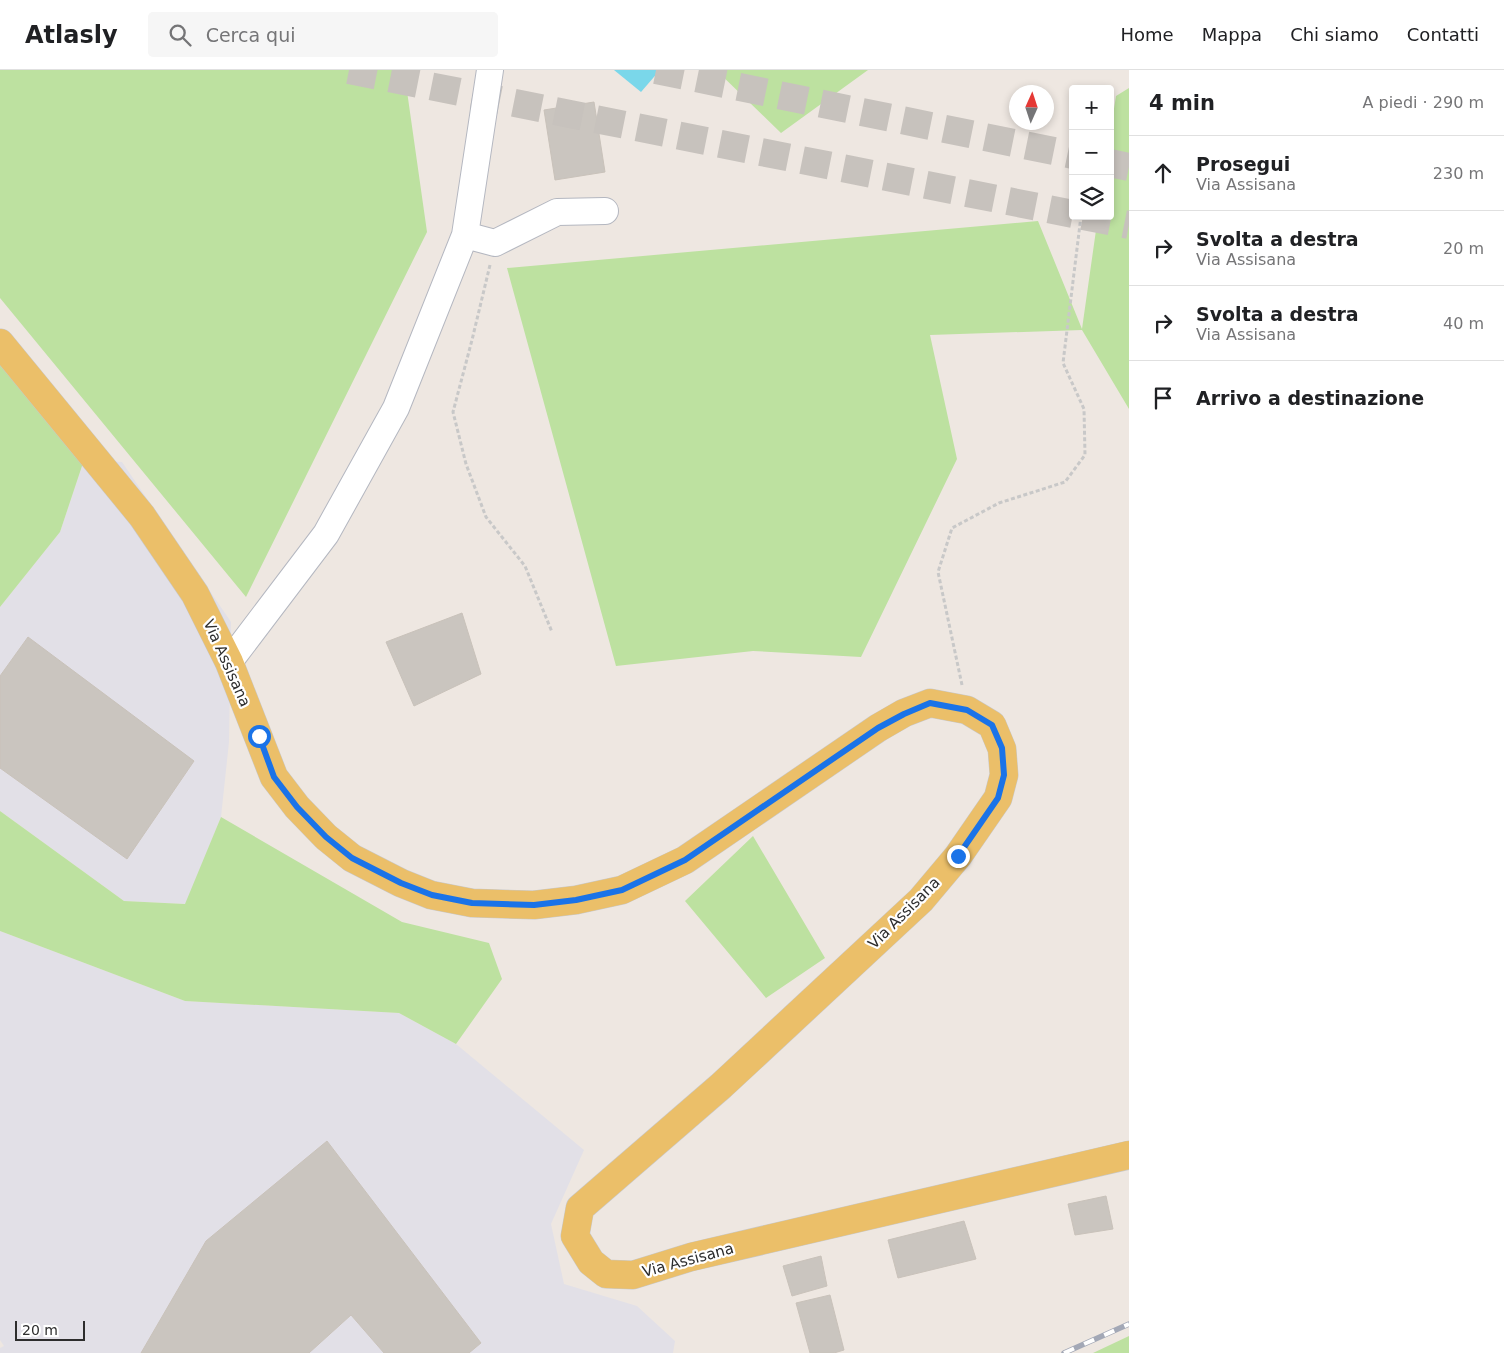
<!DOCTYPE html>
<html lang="it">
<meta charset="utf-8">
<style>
body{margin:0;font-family:"DejaVu Sans",sans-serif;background:#f6f6f6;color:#202124}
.controls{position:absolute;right:15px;top:15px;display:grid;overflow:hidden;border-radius:5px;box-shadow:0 2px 8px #0003}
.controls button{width:45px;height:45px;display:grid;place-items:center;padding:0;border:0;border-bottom:1px solid #e0e0e0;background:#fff;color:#202124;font:25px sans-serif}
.compass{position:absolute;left:1009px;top:15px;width:45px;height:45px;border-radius:50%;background:#fff;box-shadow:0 2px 8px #0003;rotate:3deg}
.scale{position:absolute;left:15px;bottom:12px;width:70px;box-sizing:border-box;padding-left:5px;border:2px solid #2d2d2d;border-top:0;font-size:14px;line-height:18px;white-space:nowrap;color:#2d2d2d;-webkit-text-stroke:4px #fff;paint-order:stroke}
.stop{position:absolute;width:15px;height:15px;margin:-11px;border:4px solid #1a73e8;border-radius:50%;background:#fff}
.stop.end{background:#1a73e8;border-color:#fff;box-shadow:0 1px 5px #0008}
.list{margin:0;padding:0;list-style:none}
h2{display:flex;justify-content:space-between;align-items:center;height:65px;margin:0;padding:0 20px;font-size:21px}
h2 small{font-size:16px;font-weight:400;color:#757577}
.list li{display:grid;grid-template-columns:32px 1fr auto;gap:15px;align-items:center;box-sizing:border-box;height:75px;padding:0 20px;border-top:1px solid #e0e0e0}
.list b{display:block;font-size:19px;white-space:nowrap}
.list p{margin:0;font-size:16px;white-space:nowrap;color:#757577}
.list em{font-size:16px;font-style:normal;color:#757577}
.icon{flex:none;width:28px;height:28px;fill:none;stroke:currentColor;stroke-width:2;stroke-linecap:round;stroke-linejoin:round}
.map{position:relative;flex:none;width:1129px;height:1283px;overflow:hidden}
header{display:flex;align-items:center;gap:30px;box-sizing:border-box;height:70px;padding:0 25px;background:#fff;border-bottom:1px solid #e0e0e0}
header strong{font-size:24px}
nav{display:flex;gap:28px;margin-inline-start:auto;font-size:18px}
.search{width:350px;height:45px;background:#f6f6f6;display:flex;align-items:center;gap:12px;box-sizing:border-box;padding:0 18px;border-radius:5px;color:#757577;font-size:19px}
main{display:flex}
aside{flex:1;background:#fff}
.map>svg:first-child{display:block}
.industrial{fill:#e2e0e7}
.green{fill:#bde1a0}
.water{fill:#7ad7ea}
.building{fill:#cac5bf;stroke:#c9c2ba}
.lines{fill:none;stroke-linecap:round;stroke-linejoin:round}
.highway-tunnel{stroke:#c7c2bd;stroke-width:28;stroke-dasharray:28 14;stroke-linecap:butt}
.minor-casing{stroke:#b4b7c0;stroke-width:28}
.major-casing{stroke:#c8c8c8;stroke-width:29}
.path{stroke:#c8c8c8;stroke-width:3;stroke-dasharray:4 2.5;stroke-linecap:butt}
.minor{stroke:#fff;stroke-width:26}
.major{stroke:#ebbf69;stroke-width:28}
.rail-casing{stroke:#a3a8b6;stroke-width:5.5}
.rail{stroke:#fff;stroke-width:4;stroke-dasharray:11;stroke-linecap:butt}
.route{stroke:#1a73e8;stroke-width:6}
.labels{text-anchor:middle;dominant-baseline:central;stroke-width:4.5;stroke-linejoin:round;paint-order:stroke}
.street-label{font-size:15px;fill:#2d2d2d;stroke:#fff}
</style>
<header>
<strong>Atlasly</strong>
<div class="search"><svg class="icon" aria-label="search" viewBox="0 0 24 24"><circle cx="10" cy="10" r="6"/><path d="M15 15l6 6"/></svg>Cerca qui</div>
<nav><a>Home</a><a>Mappa</a><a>Chi siamo</a><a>Contatti</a></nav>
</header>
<main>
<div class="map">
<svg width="1129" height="1283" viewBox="0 0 1129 1283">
<rect width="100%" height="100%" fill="#eee7e1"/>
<path class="industrial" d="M84,390L122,392L231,552L229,672L221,747L186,834L124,831L0,741V537L60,462Z
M0,861L185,931L399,943L456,974L584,1080L551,1154L564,1214L637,1236L675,1271L673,1283H0V1278L4,1276L0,1270Z"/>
<path class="green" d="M0,0H404L427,162L246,527L0,228Z
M716,0H868L781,63Z
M1129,18V339L1082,260L930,265L957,389L861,587L753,581L616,596L507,198L1038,151L1082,259L1098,146H1110V64L1116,26Z
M0,290L84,390L60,462L0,537Z
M0,741L124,831L185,834L221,747L402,852L489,873L502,909L456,974L399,943L185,931L0,861Z
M753,766L825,888L766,928L685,831Z
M1129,1266V1283H1093Z"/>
<path class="water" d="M614,0H660L641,22Z"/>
<path class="building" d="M594,32L605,102L555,110L544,40Z
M462,543L481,604L414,636L386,572Z
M28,567L194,691L127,789L0,698V606Z
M327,1071L481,1273L469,1283H384L351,1245L309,1283H141L206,1171Z
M1106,1126L1113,1159L1075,1165L1068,1134Z
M964,1151L976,1189L898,1208L888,1170Z
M821,1186L827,1216L792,1226L783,1196Z
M830,1225L844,1280L834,1283H810L796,1233Z"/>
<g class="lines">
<path class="highway-tunnel" d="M349,0L1073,144
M656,0L1073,85
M1110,93L1129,97
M1083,146L1129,155"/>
<g class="minor-casing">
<path id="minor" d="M465,165L495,173L557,142L605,141
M229,592L326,464L396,338L465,165L490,0"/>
</g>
<g class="major-casing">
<path id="major" d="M0,273L142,446L195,524L229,592L274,707L297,737L326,767L352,788L401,813L431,825L472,833L534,835L576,830L622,820L685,790L878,658L904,643L930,633L967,640L992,655L1002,679L1004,705L998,728L958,786L921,830L721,1016L580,1138L575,1166L591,1192L606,1204L633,1205L691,1187L1129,1085"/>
</g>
<path class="path" d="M490,195L472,270L453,342L466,394L486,447L525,496L552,562
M962,615L938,502L952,458L999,433L1065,412L1085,385L1084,339L1063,293L1081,146"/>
<use href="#minor" class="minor"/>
<use href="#major" class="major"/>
<g class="rail-casing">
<path id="rail" d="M1064,1283L1129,1254"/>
</g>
<use href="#rail" class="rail"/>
</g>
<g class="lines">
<path class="route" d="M259,666L274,707L297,737L326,767L352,788L401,813L432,825L472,833L534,835L576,830L622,820L685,790L878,658L904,644L930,633L967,640L992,655L1002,678L1004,705L998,728L958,786"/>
</g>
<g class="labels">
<g class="street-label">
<text transform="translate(227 593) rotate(66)">Via Assisana</text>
<text transform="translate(904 843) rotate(-45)">Via Assisana</text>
<text transform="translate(688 1190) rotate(-15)">Via Assisana</text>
</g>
</g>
</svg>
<div class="controls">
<button>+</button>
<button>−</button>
<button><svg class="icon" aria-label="layers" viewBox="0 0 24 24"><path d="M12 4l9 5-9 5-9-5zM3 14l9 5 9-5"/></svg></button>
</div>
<svg class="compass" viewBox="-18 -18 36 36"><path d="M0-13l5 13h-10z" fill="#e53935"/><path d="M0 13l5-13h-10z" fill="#757577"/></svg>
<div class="scale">20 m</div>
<div class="stop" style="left:259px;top:666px"></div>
<div class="stop end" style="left:958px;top:786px"></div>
</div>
<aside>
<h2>4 min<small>A piedi · 290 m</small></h2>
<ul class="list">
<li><svg class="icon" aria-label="ahead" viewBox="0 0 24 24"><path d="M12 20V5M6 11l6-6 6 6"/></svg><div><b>Prosegui</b><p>Via Assisana</p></div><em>230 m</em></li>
<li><svg class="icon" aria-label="right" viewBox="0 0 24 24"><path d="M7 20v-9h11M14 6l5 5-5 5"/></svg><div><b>Svolta a destra</b><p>Via Assisana</p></div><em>20 m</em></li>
<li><svg class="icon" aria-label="right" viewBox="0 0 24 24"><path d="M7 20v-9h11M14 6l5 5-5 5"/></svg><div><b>Svolta a destra</b><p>Via Assisana</p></div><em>40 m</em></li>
<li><svg class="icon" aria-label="arrive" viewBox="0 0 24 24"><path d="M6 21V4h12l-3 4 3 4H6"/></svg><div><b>Arrivo a destinazione</b></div></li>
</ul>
</aside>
</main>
